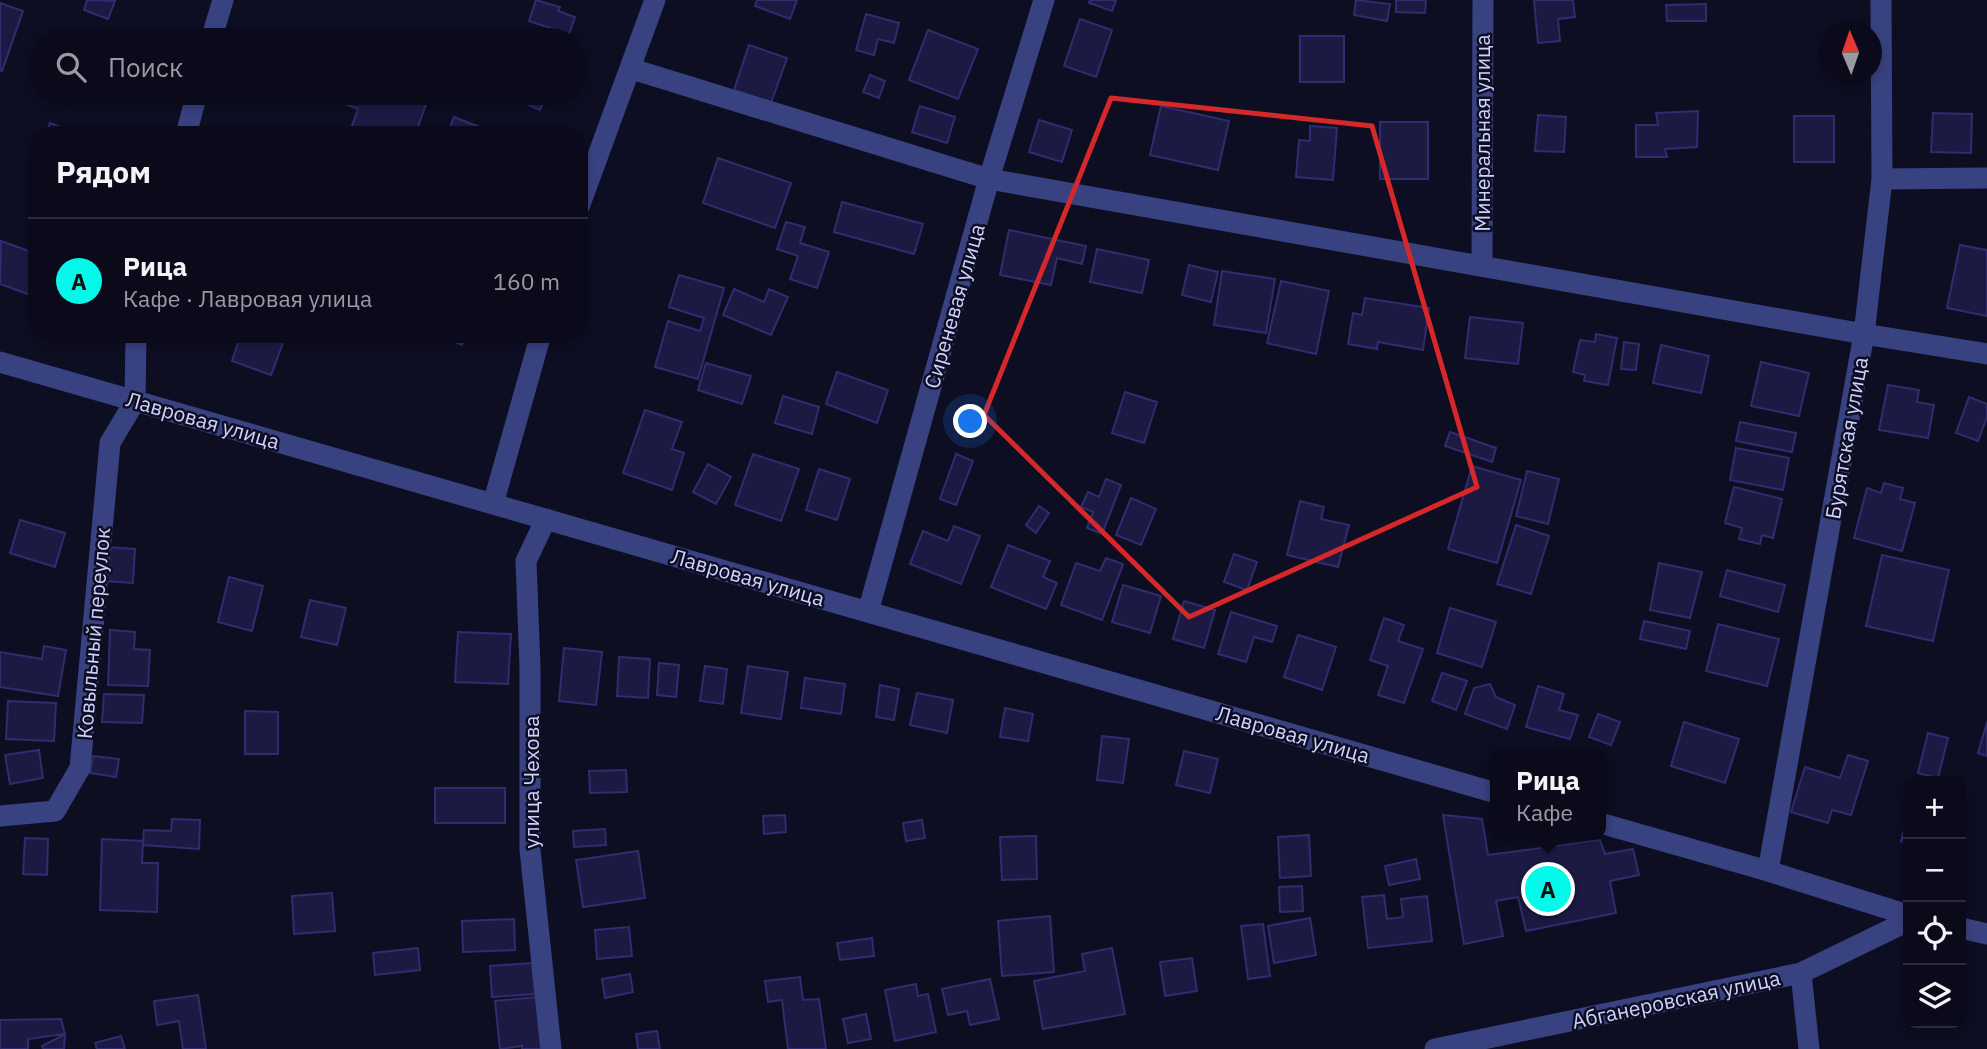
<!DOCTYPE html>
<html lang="ru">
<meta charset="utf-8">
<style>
body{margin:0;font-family:"IBM Plex Sans",sans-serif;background:#131323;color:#f1f3f6}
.controls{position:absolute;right:21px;bottom:21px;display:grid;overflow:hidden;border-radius:14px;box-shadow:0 4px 10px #0003}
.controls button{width:63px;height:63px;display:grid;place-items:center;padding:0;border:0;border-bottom:2px solid #2a2b39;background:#0a0a1a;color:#f1f3f6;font:35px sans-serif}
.compass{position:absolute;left:1819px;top:21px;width:63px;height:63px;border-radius:50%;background:#0a0a1a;box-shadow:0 4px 10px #0003;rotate:358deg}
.you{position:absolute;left:971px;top:422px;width:24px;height:24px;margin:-18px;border:5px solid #fff;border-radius:50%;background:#1a73e8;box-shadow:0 0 0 10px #1a73e833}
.badge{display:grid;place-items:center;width:46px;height:46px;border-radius:50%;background:#02f9e9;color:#111;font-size:23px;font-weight:700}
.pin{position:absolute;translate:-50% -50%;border:4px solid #fff;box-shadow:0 2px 7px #0006}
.popup{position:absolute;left:1490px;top:749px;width:116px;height:91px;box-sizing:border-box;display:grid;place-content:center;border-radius:14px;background:#0a0a1a;filter:drop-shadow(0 2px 5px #0005);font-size:23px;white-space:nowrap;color:#999aa2}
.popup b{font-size:26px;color:#f1f3f6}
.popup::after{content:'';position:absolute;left:50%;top:100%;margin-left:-14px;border:14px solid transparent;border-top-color:#0a0a1a}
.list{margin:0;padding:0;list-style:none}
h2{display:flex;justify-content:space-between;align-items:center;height:91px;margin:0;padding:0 28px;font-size:30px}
h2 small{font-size:23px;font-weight:400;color:#999aa2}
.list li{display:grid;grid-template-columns:46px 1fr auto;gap:21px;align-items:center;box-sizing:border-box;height:126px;padding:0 28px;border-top:2px solid #2a2b39}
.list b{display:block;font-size:26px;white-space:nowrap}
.list p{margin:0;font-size:23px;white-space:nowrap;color:#999aa2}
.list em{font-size:23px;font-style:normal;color:#999aa2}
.icon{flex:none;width:38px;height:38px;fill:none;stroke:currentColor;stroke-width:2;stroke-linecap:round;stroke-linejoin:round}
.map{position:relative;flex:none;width:1987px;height:1049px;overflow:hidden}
.search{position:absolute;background:#0a0a1a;box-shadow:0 4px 10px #0003;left:28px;top:28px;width:560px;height:77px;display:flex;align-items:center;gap:18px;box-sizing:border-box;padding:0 24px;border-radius:38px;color:#999aa2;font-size:26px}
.panel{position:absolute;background:#0a0a1a;box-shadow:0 4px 10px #0003;left:28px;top:126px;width:560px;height:217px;border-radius:28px}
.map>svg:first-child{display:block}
.building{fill:#1c1a43;stroke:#2f2c6f;stroke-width:2}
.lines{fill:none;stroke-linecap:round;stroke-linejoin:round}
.minor{stroke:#394281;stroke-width:21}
.marked{fill:none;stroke:#d62828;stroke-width:5;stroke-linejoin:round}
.labels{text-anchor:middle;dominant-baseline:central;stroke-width:5;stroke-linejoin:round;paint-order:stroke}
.street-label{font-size:21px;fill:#d0d2ff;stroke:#0e0e23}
</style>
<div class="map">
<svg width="1987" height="1049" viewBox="0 0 1987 1049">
<rect width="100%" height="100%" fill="#0e0e23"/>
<path class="building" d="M87,0L115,1L108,19L84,10Z
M536,0L560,7L558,11L575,17L569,34L529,21Z
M757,0H797L790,19L755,6Z
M1090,0H1116L1112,11L1089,3Z
M1356,0L1390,4L1387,21L1354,15Z
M1396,0H1426L1425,13L1396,12Z
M1534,0H1573L1575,17L1558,19L1560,41L1538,43Z
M0,3L23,11L2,71L0,70Z
M1706,4V21H1667L1666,5Z
M866,14L899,23L894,43L878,39L874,55L856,50Z
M1080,19L1112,30L1096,77L1064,66Z
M928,30L978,49L958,99L909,80Z
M1300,36H1344V82H1300Z
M749,45L787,58L771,103L734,90Z
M870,75L885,81L879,98L863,92Z
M346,93H430L415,135H377L352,126L358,109L342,103Z
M509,93H547L540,110L508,96Z
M920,106L955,117L947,143L912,132Z
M1161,106L1229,121L1218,170L1150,155Z
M1698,111L1697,147L1665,149L1667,157H1636V125H1658L1656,113Z
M1933,113L1972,114L1971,153L1931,152Z
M1538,115L1566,117L1564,152L1535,151Z
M1794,116H1834V162H1794Z
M454,117L500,135H447Z
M1039,120L1072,130L1062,162L1029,152Z
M1380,122H1428V179H1380Z
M50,123L81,135H46Z
M1310,126L1337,128L1333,180L1296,177L1299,140L1310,141Z
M718,158L791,183L775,228L703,203Z
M842,202L923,224L914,254L834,232Z
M786,222L805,227L800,243L829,252L817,288L790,279L798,256L777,249Z
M1009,230L1086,246L1082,264L1057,258L1051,285L1000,275Z
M1,241L37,254L36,297L0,284Z
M1960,245L1987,250V316L1947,308Z
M1097,249L1149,260L1142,293L1090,282Z
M1189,265L1218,272L1211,302L1182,295Z
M1222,271L1275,279L1266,333L1214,325Z
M679,275L724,288L698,379L655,367L668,321L700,331L704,318L669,307Z
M1281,281L1329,291L1316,354L1267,343Z
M734,289L764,302L769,289L788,297L771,335L723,315Z
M1365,298L1429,308L1423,350L1378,342L1377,349L1348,344L1353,313L1362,315Z
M1470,317L1523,323L1518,364L1465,358Z
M241,334H267L284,340L271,375L232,361Z
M435,334H466L462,345Z
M1596,334L1617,338L1608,385L1584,381L1585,375L1573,372L1580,340L1595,342Z
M1624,342L1639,344L1636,370L1621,369Z
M1661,345L1709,356L1701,393L1653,383Z
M1761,362L1809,373L1799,416L1751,406Z
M706,363L751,376L742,404L698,390Z
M837,372L888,390L877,423L826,404Z
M1888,385L1919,390L1917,402L1934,405L1928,438L1879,430Z
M1125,392L1157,402L1144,443L1112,433Z
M783,396L819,407L812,434L775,423Z
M1969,397L1987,404V417L1978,441L1956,433Z
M645,410L682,422L672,449L684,453L672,490L623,473Z
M1740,422L1796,433L1792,452L1736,441Z
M1450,432L1496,448L1492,462L1445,446Z
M1736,448L1789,458L1783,490L1730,480Z
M753,454L799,469L781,521L735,505Z
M956,454L973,461L956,505L940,499Z
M708,464L731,477L716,504L693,492Z
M1472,466L1521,480L1497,563L1448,549Z
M819,469L850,479L837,520L806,510Z
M1527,471L1559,479L1548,524L1516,516Z
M1106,479L1121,485L1102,534L1087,528L1093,512L1081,507L1088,492L1099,497Z
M1884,483L1903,488L1900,499L1915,503L1902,551L1854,538L1867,488L1881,493Z
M1734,487L1782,499L1773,538L1762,535L1760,544L1739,539L1742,528L1725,523Z
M1131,498L1156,509L1141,545L1116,535Z
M1300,501L1324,507L1321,519L1349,525L1338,567L1287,555Z
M1039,506L1049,513L1036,533L1026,525Z
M20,520L65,533L55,567L10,553Z
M1516,525L1549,536L1531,594L1497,584Z
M954,526L980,536L961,584L910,564L923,531L948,541Z
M1008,545L1050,561L1043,577L1057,583L1046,609L991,587Z
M105,547L135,549L133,583L103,581Z
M1234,554L1257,562L1247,590L1224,582Z
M1882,555L1949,570L1933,641L1866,626Z
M1106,558L1123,564L1102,620L1061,605L1076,563L1100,571Z
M1659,563L1702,572L1690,618L1650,610Z
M1727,570L1785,585L1778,612L1720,596Z
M229,577L263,586L252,631L218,622Z
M1123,585L1161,596L1150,633L1112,622Z
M310,600L346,608L337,645L301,637Z
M1184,601L1215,610L1204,648L1173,639Z
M1450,608L1496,622L1482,667L1437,653Z
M1231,612L1277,626L1272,642L1254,637L1246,662L1218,654Z
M1384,618L1404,625L1398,641L1423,649L1404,703L1378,695L1388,666L1370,660Z
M1644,621L1690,631L1686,649L1640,639Z
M1718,624L1779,639L1767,686L1706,671Z
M110,630L135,632L134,649L150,650L148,686L108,685Z
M458,632L511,634L508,684L455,682Z
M1298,635L1336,647L1322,690L1284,677Z
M44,646L66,650L58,696L0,687V652L42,659Z
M564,648L602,652L596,705L559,701Z
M619,657L650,659L648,698L617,696Z
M659,663L679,665L676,697L657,695Z
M705,666L727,669L723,704L700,701Z
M748,666L788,672L781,719L741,713Z
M1442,673L1467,681L1456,710L1432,701Z
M805,678L845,684L841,714L801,708Z
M1490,684L1496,697L1515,705L1507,729L1465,714L1474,688Z
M880,685L899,689L894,720L876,717Z
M1538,686L1564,694L1559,710L1578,715L1570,739L1526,727Z
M917,693L953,700L947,733L910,725Z
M104,694L144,695L142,723L102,722Z
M8,701L56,703L54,741L6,739Z
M1005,708L1033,714L1028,741L1000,737Z
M245,711L278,712V754H245Z
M1598,714L1620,722L1611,745L1589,737Z
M1684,722L1739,739L1725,783L1671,766Z
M1987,722V756L1978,753Z
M1928,733L1948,738L1938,778L1918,773Z
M1102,736L1129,739L1123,783L1097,780Z
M39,750L43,778L10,784L5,755Z
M1184,751L1218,759L1210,793L1176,785Z
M1848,755L1868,761L1851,815L1832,810L1828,823L1791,812L1805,767L1840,778Z
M93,756L119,759L116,777L90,773Z
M626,770L627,792L590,793L589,771Z
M435,788H505V823H435Z
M1908,814V843L1901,841Z
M785,815L786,832L764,834L763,816Z
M1443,815L1482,819L1488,855L1600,840L1605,854L1633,849L1639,875L1610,881L1616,913L1526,931L1518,897L1496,901L1503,936L1464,944Z
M172,819L200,820L199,849L143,845L144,830L171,831Z
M922,820L925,838L906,841L903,823Z
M605,829L606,845L574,847L573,831Z
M1309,835L1311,876L1280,878L1278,837Z
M1036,836L1037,879L1002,880L1000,837Z
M25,838L48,839L47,875L23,874Z
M102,839L143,841L142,863H158L157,912L100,910Z
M638,851L645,898L583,907L576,860Z
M1416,859L1420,879L1389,885L1385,866Z
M1302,886L1303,911L1280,912L1279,887Z
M332,893L335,931L294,934L292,896Z
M1384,895L1387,919L1403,917L1401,899L1427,896L1432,941L1368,948L1362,897Z
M1050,916L1054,972L1002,976L998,921Z
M1310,918L1316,955L1274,963L1268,926Z
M514,919L515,950L463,952L462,921Z
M1263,924L1270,976L1248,979L1241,926Z
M629,927L632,956L597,959L595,930Z
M872,938L874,956L840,960L837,943Z
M418,948L420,970L375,975L373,953Z
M1112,948L1125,1014L1043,1029L1034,981L1085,971L1082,954Z
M1192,958L1197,991L1165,996L1160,962Z
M532,963L535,994L492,997L490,966Z
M630,974L633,992L605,998L602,979Z
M800,977L803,1000L819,999L826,1049H788L782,1000L768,1002L765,981Z
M990,979L999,1019L970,1025L967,1011L948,1015L942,989Z
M916,984L918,996L928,994L936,1032L895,1041L885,990Z
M198,995L206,1049H183L179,1021L157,1025L154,1001Z
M536,997L541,1049H522V1046L500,1049L495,1001Z
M866,1014L871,1039L848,1043L843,1019Z
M61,1019L65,1034L28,1039V1049H0V1020Z
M657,1031L660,1049H638L636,1034Z
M65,1034L64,1049H43L42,1046Z
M121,1036L125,1049H97L95,1043Z"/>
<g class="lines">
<path class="minor" d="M211,40L223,0
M632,69L989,179L1864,334L1987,354
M186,135L197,93
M1882,179L1987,178
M579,207L655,0
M1482,266L1483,0
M0,362L1496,793
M493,504L541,334
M546,519L526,561L530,667V850L551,1049
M868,612L989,179L1044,0
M0,816L55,811L80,768L110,443L135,401L136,334
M1600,823L1768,871L1908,915
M1768,871L1864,334L1882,179L1881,0
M1961,928L1987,934
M1801,973L1809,1049
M1435,1049L1801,973L1908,921"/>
</g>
<path class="marked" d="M1111,98L1372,126L1477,487L1189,617L984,415Z"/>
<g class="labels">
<g class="street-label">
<text transform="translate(1482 133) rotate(-90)">Минеральная улица</text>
<text transform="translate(954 306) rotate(-74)">Сиреневая улица</text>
<text transform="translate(203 420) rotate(16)">Лавровая улица</text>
<text transform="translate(1846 438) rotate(-80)">Бурятская улица</text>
<text transform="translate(748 577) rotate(16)">Лавровая улица</text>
<text transform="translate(93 633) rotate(-85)">Ковыльный переулок</text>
<text transform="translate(1293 734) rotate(16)">Лавровая улица</text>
<text transform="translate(531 782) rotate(-90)">улица Чехова</text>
<text transform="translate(1676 999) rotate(-12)">Абганеровская улица</text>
</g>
</g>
</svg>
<div class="controls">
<button>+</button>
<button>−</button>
<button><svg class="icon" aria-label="locate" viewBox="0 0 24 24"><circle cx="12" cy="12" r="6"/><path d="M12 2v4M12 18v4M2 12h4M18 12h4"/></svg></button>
<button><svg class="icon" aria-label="layers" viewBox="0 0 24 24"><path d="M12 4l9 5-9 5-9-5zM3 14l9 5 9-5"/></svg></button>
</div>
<svg class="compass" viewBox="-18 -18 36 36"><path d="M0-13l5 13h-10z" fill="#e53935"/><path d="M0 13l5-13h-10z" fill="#999aa2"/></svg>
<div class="you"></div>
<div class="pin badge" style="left:1548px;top:889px">A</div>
<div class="popup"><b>Рица</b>Кафе</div>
<div class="search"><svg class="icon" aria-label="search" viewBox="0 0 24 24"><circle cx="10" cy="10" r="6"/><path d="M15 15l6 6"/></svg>Поиск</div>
<section class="panel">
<h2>Рядом<small></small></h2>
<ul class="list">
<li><span class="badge">A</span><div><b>Рица</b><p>Кафе · Лавровая улица</p></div><em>160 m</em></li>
</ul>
</section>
</div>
